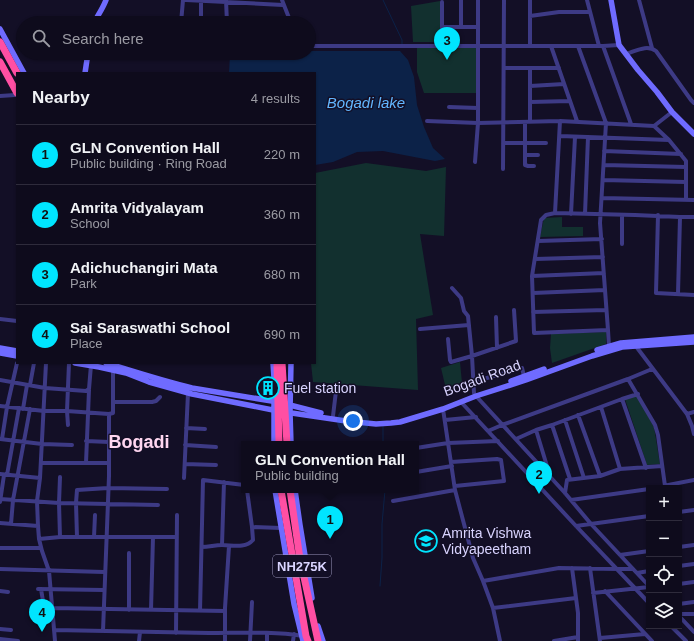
<!DOCTYPE html>
<meta charset="utf-8">
<style>
body{margin:0;font-family:Arial,sans-serif;background:#1c1929;color:#f1f3f6}
.controls{position:absolute;right:12px;bottom:12px;display:grid;overflow:hidden;border-radius:0px;box-shadow:0 1px 3px #0004}
.controls button{width:36px;height:36px;display:grid;place-items:center;padding:0;border:0;border-bottom:1px solid #2e2b3b;background:#0e0b1c;color:#f1f3f6;font:20px sans-serif}
.you{position:absolute;left:353px;top:421px;width:14px;height:14px;margin:-10px;border:3px solid #fff;border-radius:50%;background:#1a73e8;box-shadow:0 0 0 6px #1a73e833}
.badge{display:grid;place-items:center;width:26px;height:26px;border-radius:50%;background:#00e5ff;color:#111;font-size:13px;font-weight:700}
.pin{position:absolute;translate:-50% -33px;filter:drop-shadow(0 1px 2px #0008)}
.pin::after{content:'';position:absolute;top:21px;width:14px;height:12px;background:inherit;clip-path:polygon(0 0,100% 0,50% 100%)}
.popup{position:absolute;left:241px;top:441px;width:178px;height:52px;box-sizing:border-box;display:grid;place-content:center;border-radius:0px;background:#0e0b1c;filter:drop-shadow(0 1px 3px #0005);font-size:13px;white-space:nowrap;color:#9b9ba3}
.popup b{font-size:15px;color:#f1f3f6}
.popup::after{content:'';position:absolute;left:50%;top:100%;margin-left:-8px;border:8px solid transparent;border-top-color:#0e0b1c}
.list{margin:0;padding:0;list-style:none}
h2{display:flex;justify-content:space-between;align-items:center;height:52px;margin:0;padding:0 16px;font-size:17px}
h2 small{font-size:13px;font-weight:400;color:#9b9ba3}
.list li{display:grid;grid-template-columns:26px 1fr auto;gap:12px;align-items:center;box-sizing:border-box;height:60px;padding:0 16px;border-top:1px solid #2e2b3b}
.list b{display:block;font-size:15px;white-space:nowrap}
.list p{margin:0;font-size:13px;white-space:nowrap;color:#9b9ba3}
.list em{font-size:13px;font-style:normal;color:#9b9ba3}
.icon{flex:none;width:22px;height:22px;fill:none;stroke:currentColor;stroke-width:2;stroke-linecap:round;stroke-linejoin:round}
.map{position:relative;flex:none;width:694px;height:641px;overflow:hidden}
.search{position:absolute;background:#0e0b1c;box-shadow:0 1px 3px #0004;left:16px;top:16px;width:300px;height:44px;display:flex;align-items:center;gap:10px;box-sizing:border-box;padding:0 14px;border-radius:22px;color:#9b9ba3;font-size:15px}
.panel{position:absolute;background:#0e0b1c;box-shadow:0 1px 3px #0004;left:16px;top:72px;width:300px;height:292px;border-radius:0px}
.map>svg:first-child{display:block}
.green{fill:#12302f}
.water{fill:#0c2248}
.lines{fill:none;stroke-linecap:round;stroke-linejoin:round}
.stream{stroke:#0c2248;stroke-width:1}
.street{stroke:#3d3a85;stroke-width:4}
.secondary{stroke:#6f6bff;stroke-width:5.5}
.highway{stroke:#ff4fa3;stroke-width:7}
.labels{text-anchor:middle;dominant-baseline:central;stroke-width:3;stroke-linejoin:round;paint-order:stroke}
.shield{fill:#130f26;stroke:#9e99be;stroke-width:1}
.shield-label{font-size:13px;font-weight:bold;fill:#d9d4ff}
.street-label{font-size:14px;fill:#d9d4ff;stroke:#130f26}
.poi-label{font-size:14px;fill:#d9d4ff;stroke:#130f26;text-anchor:start}
.water-label{font-size:15px;font-style:italic;fill:#62b6ff;stroke:#130f26}
.district-label{font-size:18px;font-weight:bold;fill:#ffd6f0;stroke:#130f26}
</style>
<div class="map">
<svg width="694" height="641" viewBox="0 0 694 641">
<rect width="100%" height="100%" fill="#130f26"/>
<path class="green" d="M440,1V42H413L411,6Z
M417,48H478V93H424L417,72Z
M366,163L426,171L446,167L444,236L420,234L433,315L416,319L418,390L313,382L311,363H315V173Z
M562,217V227H583V236L540,237L544,218Z
M606,332V344L552,363L550,348L551,334Z
M460,362L462,383L446,389L441,368Z
M637,396L654,427L660,464L647,465L625,399Z"/>
<path class="water" d="M309,51H400L408,60L414,77L417,105L424,127L433,148L445,159L435,161L383,151L357,152L333,162L315,165V73H229L230,55L233,53H309Z"/>
<g class="lines">
<path class="stream" d="M383,0L402,40V45
M383,426V444
M380,586L382,558V524L385,490"/>
<path class="street" d="M186,0L283,5
M201,0V23
M226,0L227,23
M282,0L291,23
M461,0V27
M587,0L599,46
M639,0L652,48
M530,16L559,12H590
M227,20L291,22
M181,23L183,0
M442,27H478
M309,46H603L619,45
M442,46V2
M530,46V0
M551,46L577,121
M578,46L606,123L600,223L608,330
M603,46L631,124
M626,54C636,51 647,44 656,51L691,100L694,103
M504,68H559
M530,68V121
M530,86L564,84
M0,96L15,95
M530,102L570,101
M449,107L478,108
M427,121L478,123L560,121L654,126L672,112
M525,122V141
M654,126L669,140L686,161V182
M560,136L669,140
M503,143H546
M525,143V165L528,166H534
M604,151L681,154
M525,155H538
M475,162L478,123V0
M604,165L686,167
M503,169L504,0
M603,180L686,182V200
M602,198L694,200
M555,213L560,121
M571,214L575,137
M585,214L588,137
M622,215V244
M658,215L656,293L694,295
M538,241L602,239
M535,259L603,257
M532,276L604,273
M452,288L461,298L464,311L468,316L472,356L474,393L476,396L565,493L591,524L649,586
M533,293L605,290
M678,294L680,217
M533,312L606,310
M496,317L497,348
M0,319L17,321
M420,329L469,325
M448,339L450,360L451,362L472,356L516,341L514,310
M635,345L687,414L692,426L694,434
M609,346L608,330L534,333L532,276L541,220L546,215L555,213L635,215L680,217H694
M46,363L40,478L37,501L38,526L39,539L42,551L49,571L55,641
M628,379L655,425L658,435L665,486
M0,380L45,388L86,391L89,389L91,365
M473,382L522,368L524,376
M30,385L34,363
M622,399L638,394
M113,402H152L156,401L160,397
M461,402L576,526L649,603
M0,406L44,411H67L109,414
M601,407L620,469
M23,409L27,385
M443,409L455,490L473,558L483,581L559,568L618,569H633
M687,414L694,412
M578,415L600,476
M333,416L336,391
M445,420L476,417
M565,420L584,478
M68,425L67,411L69,363
M552,425L570,479
M186,428L205,429
M536,430L550,476
M488,431L502,425L628,379L652,369
M0,439L42,444L72,445
M2,439L7,407L17,363
M516,439L536,430L552,425L622,399L646,468
M86,441L109,442
M185,445L216,447
M416,448L448,443L498,441
M451,462L497,459L501,460L504,481L455,486
M41,463H109
M86,463L89,390
M185,464L216,465
M416,472L452,466
M0,474L40,478
M7,475L19,408
M60,477L59,503L60,537
M184,478L188,393
M653,488L694,480
M247,490L252,527
M565,493L567,480L600,476L620,469L662,466
M0,499L59,503L158,505
M571,500L649,489
M393,501L455,490
M0,502L4,475
M679,512L694,510
M0,523L38,526
M11,524L13,500L30,409
M576,526L649,516
M77,537L76,503L77,490L108,488L167,489
M94,537L95,515
M39,539L60,537H177
M222,545L224,482
M202,547C209,547 215,545 222,545C232,545 245,549 253,540L252,527L281,528
M679,547L694,545
M0,548H41
M620,555L649,551
M679,566L694,564
M572,568L578,613V641
M590,568L600,641
M0,569L104,572
M637,573L649,571
M483,581L493,608L500,641
M679,584L694,582
M38,589L104,590
M41,589L43,601
M0,591L8,592
M605,591L652,641
M593,593L649,587
M679,604L694,602
M53,608L225,611
M493,608L576,598
M129,610V553
M151,610L153,537
M200,611L203,480L244,485
M679,614H694
M679,616L694,632
M671,626L686,641
M0,629L11,630
M54,630C106,631 157,632 209,633C240,633 272,631 303,636
M103,631L109,476V414L113,413V370
M176,633L177,515
M600,638L645,634
M0,639L18,641
M139,641L140,632
M225,641V608L229,546
M250,641L252,602
M267,641V633
M293,641L294,634
M554,641L578,637"/>
<path class="secondary" d="M611,0L619,45L638,70L657,92L672,112L694,134
M94,23C98,15 103,8 106,0
M0,29L24,73
M85,73L88,53
M0,348L17,351
M597,350L621,343L694,337
M0,353L17,356
M75,363L99,367L126,373L149,382L192,394L278,411L346,421L376,424L391,423L400,422L443,409L476,396L526,380L592,356L622,347L694,342
M106,363C135,372 163,381 192,388L278,402L321,413
M273,363L274,378V444
M291,363L290,412L291,444
M511,381L544,369
M275,490L294,604L303,641
M295,490L300,525L312,598
M318,626L323,641"/>
<path class="highway" d="M0,42L17,73
M0,62L17,93
M277,363L279,444
M282,363L287,444
M281,490L306,636L308,641
M290,490L300,559L318,641"/>
</g>
<defs>
<g id="building-ring" transform="scale(1.15)"><circle r="9.5" fill="#130f26" stroke="#00e5ff" stroke-width="1.5"/><path d="M-4-6H4V6H1V3H-1V6H-4ZM-2.5-4.3h1.7v1.8h-1.7ZM.8-4.3h1.7v1.8H.8ZM-2.5-1h1.7V.8h-1.7ZM.8-1h1.7V.8H.8Z" fill="#00e5ff"/></g>
<g id="university-ring" transform="scale(1.15)"><circle r="9.5" fill="#130f26" stroke="#00e5ff" stroke-width="1.5"/><path d="M0-5L7-2L0 1L-7-2ZM-4 1L0 2.5L4 1V4Q0 6-4 4Z" fill="#00e5ff"/></g>
</defs>
<g fill-rule="evenodd">
<use href="#building-ring" x="268" y="388"/>
<use href="#university-ring" x="426" y="541"/>
</g>
<g class="labels">
<rect class="shield" x="273" y="555" width="58" height="22" rx="3"/>
<g class="shield-label">
<text x="302" y="566">NH275K</text>
</g>
<g class="street-label">
<text transform="translate(482 378) rotate(-20)">Bogadi Road</text>
</g>
<g class="poi-label">
<text x="284" y="388">Fuel station</text>
<text x="442" y="533">Amrita Vishwa<tspan x="442" dy="16">Vidyapeetham</tspan></text>
</g>
<g class="water-label">
<text x="366" y="102">Bogadi lake</text>
</g>
<g class="district-label">
<text x="139" y="442">Bogadi</text>
</g>
</g>
</svg>
<div class="controls">
<button>+</button>
<button>−</button>
<button><svg class="icon" aria-label="locate" viewBox="0 0 24 24"><circle cx="12" cy="12" r="6"/><path d="M12 2v4M12 18v4M2 12h4M18 12h4"/></svg></button>
<button><svg class="icon" aria-label="layers" viewBox="0 0 24 24"><path d="M12 4l9 5-9 5-9-5zM3 14l9 5 9-5"/></svg></button>
</div>
<div class="you"></div>
<div class="pin badge" style="left:330px;top:539px">1</div>
<div class="popup"><b>GLN Convention Hall</b>Public building</div>
<div class="pin badge" style="left:539px;top:494px">2</div>
<div class="pin badge" style="left:447px;top:60px">3</div>
<div class="pin badge" style="left:42px;top:632px">4</div>
<div class="search"><svg class="icon" aria-label="search" viewBox="0 0 24 24"><circle cx="10" cy="10" r="6"/><path d="M15 15l6 6"/></svg>Search here</div>
<section class="panel">
<h2>Nearby<small>4 results</small></h2>
<ul class="list">
<li><span class="badge">1</span><div><b>GLN Convention Hall</b><p>Public building · Ring Road</p></div><em>220 m</em></li>
<li><span class="badge">2</span><div><b>Amrita Vidyalayam</b><p>School</p></div><em>360 m</em></li>
<li><span class="badge">3</span><div><b>Adichuchangiri Mata</b><p>Park</p></div><em>680 m</em></li>
<li><span class="badge">4</span><div><b>Sai Saraswathi School</b><p>Place</p></div><em>690 m</em></li>
</ul>
</section>
</div>
